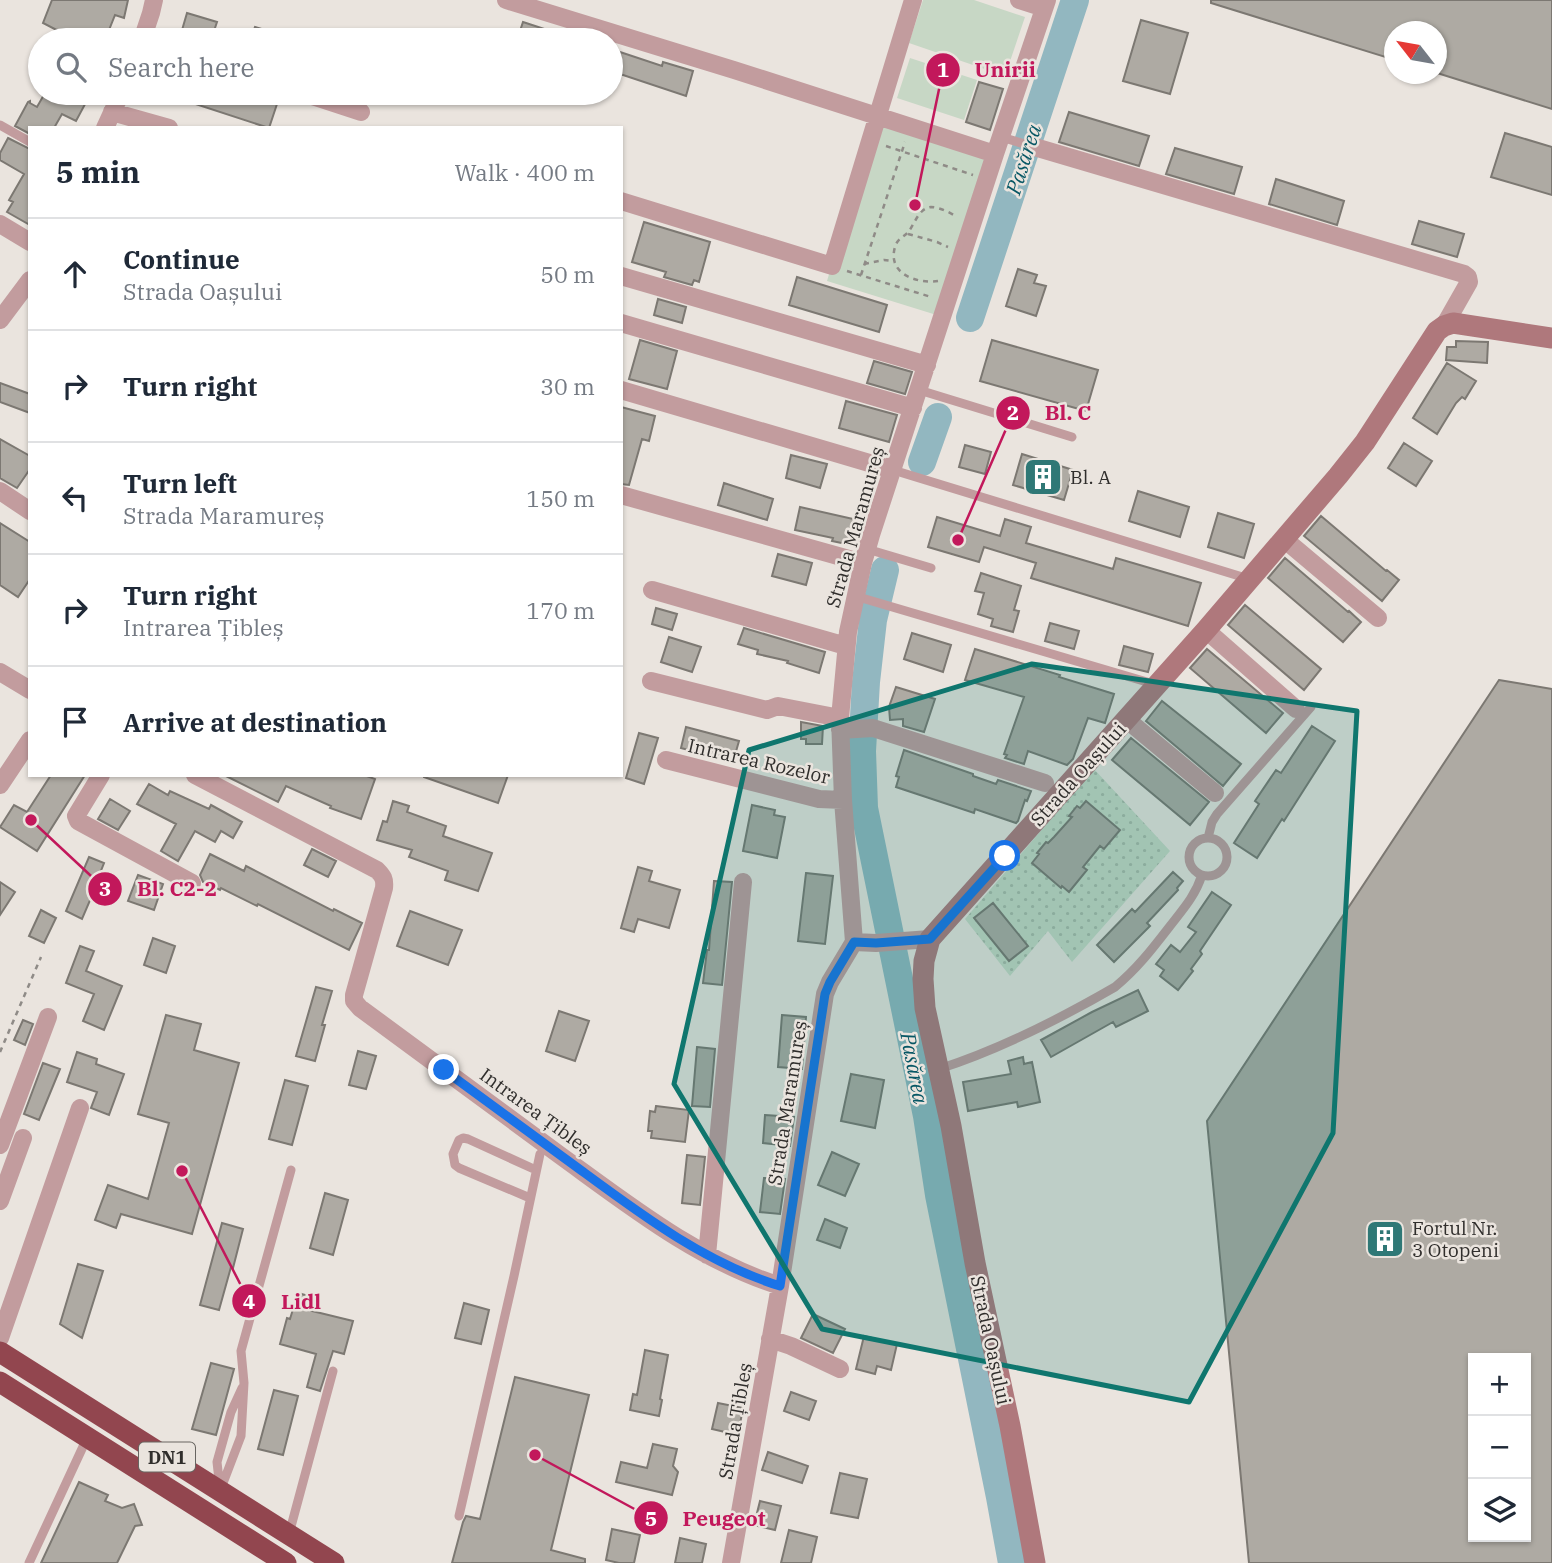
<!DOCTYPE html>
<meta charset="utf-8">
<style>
body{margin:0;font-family:"IBM Plex Serif",serif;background:#f2f2f3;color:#1f2937}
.controls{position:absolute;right:21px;bottom:21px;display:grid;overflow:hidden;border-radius:0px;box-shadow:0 2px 5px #0004}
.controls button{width:63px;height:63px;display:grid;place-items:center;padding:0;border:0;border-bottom:2px solid #e0e1e3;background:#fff;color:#1f2937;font:35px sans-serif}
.compass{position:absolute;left:1384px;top:21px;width:63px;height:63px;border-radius:50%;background:#fff;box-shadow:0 2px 5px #0004;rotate:301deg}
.stop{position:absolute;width:21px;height:21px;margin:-16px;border:5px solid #1a73e8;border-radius:50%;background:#fff}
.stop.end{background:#1a73e8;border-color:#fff;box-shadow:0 2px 7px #0008}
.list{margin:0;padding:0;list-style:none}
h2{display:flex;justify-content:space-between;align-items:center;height:91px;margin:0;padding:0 28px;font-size:30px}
h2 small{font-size:23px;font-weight:400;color:#747a83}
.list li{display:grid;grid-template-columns:46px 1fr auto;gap:21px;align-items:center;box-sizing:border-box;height:112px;padding:0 28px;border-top:2px solid #e0e1e3}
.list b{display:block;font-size:26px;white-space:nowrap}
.list p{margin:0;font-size:23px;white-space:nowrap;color:#747a83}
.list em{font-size:23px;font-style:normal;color:#747a83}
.icon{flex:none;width:38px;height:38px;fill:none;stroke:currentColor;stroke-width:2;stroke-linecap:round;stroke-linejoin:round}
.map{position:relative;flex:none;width:1552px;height:1563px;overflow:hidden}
.search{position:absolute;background:#fff;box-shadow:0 2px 5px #0004;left:28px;top:28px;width:595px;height:77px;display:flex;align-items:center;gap:18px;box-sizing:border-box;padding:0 24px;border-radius:38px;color:#747a83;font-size:26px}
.panel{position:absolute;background:#fff;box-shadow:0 2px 5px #0004;left:28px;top:126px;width:595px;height:651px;border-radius:0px}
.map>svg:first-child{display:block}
.grass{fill:url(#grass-dots)}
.park{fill:#c7d7c5}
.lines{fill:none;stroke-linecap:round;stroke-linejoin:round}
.river{stroke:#92b7c0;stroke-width:28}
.building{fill:#aeaaa3;stroke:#7c7872;stroke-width:2;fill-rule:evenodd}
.path{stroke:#8f8b87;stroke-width:2.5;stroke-dasharray:5 5;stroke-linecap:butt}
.lane{stroke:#c29c9e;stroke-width:9}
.street{stroke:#c29c9e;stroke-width:18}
.secondary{stroke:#af787c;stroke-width:21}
.highway{stroke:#92464f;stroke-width:21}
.route{stroke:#1a73e8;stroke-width:9}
.marked{fill:#0f766e;fill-opacity:0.2;stroke:#0f766e;stroke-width:5;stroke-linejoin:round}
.labels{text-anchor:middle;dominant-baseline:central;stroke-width:5;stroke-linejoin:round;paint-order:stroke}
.shield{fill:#eae4de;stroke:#686561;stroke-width:2}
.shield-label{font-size:18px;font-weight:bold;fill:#302e2c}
.poi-label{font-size:19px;fill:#302e2c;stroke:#eae4de;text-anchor:start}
.street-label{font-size:19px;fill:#302e2c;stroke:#eae4de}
.water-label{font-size:21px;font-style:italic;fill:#075765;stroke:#eae4de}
.leader{fill:none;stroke:#c2185b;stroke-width:2.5}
.callout-dot{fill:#c2185b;stroke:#eae4de;stroke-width:2.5}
.mark-label{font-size:21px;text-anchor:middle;font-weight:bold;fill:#fff}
.callout-label{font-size:21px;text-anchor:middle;font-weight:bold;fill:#c2185b;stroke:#eae4de;stroke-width:5;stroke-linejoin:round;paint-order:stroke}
</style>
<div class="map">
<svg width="1552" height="1563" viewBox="0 0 1552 1563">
<defs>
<pattern id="grass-dots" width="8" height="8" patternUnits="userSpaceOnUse" patternTransform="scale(1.75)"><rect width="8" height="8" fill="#c7d7c5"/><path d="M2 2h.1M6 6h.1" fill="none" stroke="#abb9a9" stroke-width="1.8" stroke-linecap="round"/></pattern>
</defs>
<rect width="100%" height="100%" fill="#eae4de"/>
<path class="grass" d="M1094,769L1170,851L1072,962L1048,931L1010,976L965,919Z"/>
<path class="park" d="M923,0H974L1025,17L1005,76L909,43Z
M910,58L977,80L964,120L897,98Z
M877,116L995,154L943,317L827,281Z"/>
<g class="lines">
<path class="river" d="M970,318L1075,0
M922,462L938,417
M885,570L873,620L866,682L862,751L864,808L927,1116L939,1195L1000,1497L1012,1563"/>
</g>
<path class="building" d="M52,0H128L124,18L115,15L107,35L96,31L93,40L76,33L74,39L43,23Z
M1211,0H1552V109L1437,73V32H1395V60L1211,3Z
M187,13L217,22L211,40H193L180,37Z
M1141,20L1188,33L1170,94L1123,81Z
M523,22L572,38L571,40H517Z
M255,27L288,37L287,40H250Z
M611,49L662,66L663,62L693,71L686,96L611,71Z
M979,82L1003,89L990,130L966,122Z
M45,93H91L76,121L62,114L54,128H30V134L15,126L28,102L30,101V103L37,107Z
M168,93H263L279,98L269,128L168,95Z
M339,93H368L365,102Z
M1069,112L1149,136L1139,166L1059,142Z
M1505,133L1552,147V195L1491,177Z
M8,138L30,149V225L7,212L13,202L9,200L24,174L0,160V153Z
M1175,148L1242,167L1234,194L1166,174Z
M1276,179L1344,201L1337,225L1269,204Z
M1419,221L1464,234L1457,257L1412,244Z
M644,222L710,242L699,282L694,280L692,285L664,277L666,272L632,262Z
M1018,269L1037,275L1034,283L1046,286L1036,316L1006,306Z
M797,277L887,305L879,332L789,305Z
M658,299L686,307L682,323L654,315Z
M640,340L677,351L667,389L629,379Z
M992,340L1098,370L1086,411L980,381Z
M1456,341L1488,342L1487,363L1446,360L1447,347H1456Z
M874,361L912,372L905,394L867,383Z
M1447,363L1476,381L1465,399L1462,397L1456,403L1437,434L1413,418Z
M0,383L30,394V413L0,402Z
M846,401L897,415L889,442L839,428Z
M621,407L655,416L649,441L642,439L629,485L621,484Z
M0,439L30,456V469L17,488L0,478Z
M1404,443L1432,461L1416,486L1388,468Z
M965,445L991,452L985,474L959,467Z
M1022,454L1073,470L1064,500L1013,485Z
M791,455L827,464L820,488L786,478Z
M724,483L773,499L767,520L718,505Z
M1138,491L1189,507L1180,537L1129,521Z
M800,507L862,521L856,546L832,541L833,538L795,530Z
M1218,513L1254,524L1244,558L1208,547Z
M1321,516L1386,571L1387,570L1399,580L1382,601L1304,536Z
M937,517L1000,536L1005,519L1031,527L1026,543L1113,569L1116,558L1201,583L1188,626L1031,578L1036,563L984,547L979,562L928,547Z
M0,523L30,542V579L18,597L0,585Z
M778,554L812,563L806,585L772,576Z
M1285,558L1348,612L1349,611L1361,622L1343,642L1268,578Z
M981,573L1021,586L1014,610L1019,611L1013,632L991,626L993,619L978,614L984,593L975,591Z
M1245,605L1321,669L1304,690L1228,625Z
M656,608L677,614L672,630L652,624Z
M1050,623L1079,631L1074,649L1045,641Z
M744,628L825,652L819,673L787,663L788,661L757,654L758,650L738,644Z
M912,633L951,645L943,672L904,659Z
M669,637L701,647L692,672L661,662Z
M1124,646L1153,654L1148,672L1119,665Z
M975,649L1060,675L1059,677L1114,694L1105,723L1088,718L1073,759L1067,765L1028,751L1024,764L1005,758L1007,755L1004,754L1024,697L965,680Z
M1207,649L1283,713L1266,733L1190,668Z
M1499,680L1552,689V1563H1249L1207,1121ZM1473,1358H1526V1537H1473Z
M896,687L935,699L924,732L903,726V719L890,720L889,707Z
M1162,701L1241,764L1223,786L1146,721Z
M801,722L823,726L822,744H806V739H801Z
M1312,726L1335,741L1284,821L1282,819L1257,858L1234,843L1259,804L1255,801L1276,770L1281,773Z
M686,727L739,741L733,762L681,748Z
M639,733L658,738L644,784L626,778Z
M1131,738L1209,802L1190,825L1112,760Z
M904,750L973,774V776L996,784L998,780L1031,791L1027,801L1025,800L1018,821L1016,823L975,809L974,813L896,787L899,777L896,776Z
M51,775H85L37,851L0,827L14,805L27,812Z
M224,775H364L375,779L361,819L330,808L331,806L286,786L278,802Z
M424,775H508L498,803L424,777Z
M149,784L168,795L170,791L209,809L211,805L242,822L233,838L221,831L215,842L195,831L178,861L161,851L176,824L137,804Z
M110,799L130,811L118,830L98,819Z
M393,801L409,806L407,812L446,826L443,836L492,853L478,891L445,880L448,871L409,857L412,850L377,840L383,821L387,822Z
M1086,801L1120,830L1104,849L1100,846L1083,867L1087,870L1069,892L1062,886L1061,888L1032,863L1039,854L1037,853L1046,842L1048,843L1054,837L1072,817L1069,816L1077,806L1080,808Z
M752,805L775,810L774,815L785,817L777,858L743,851Z
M312,849L336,861L328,877L304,865Z
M210,854L244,871L246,866L333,911L334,909L362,923L349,950L258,904L257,906L221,888L220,890L203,882L200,875Z
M89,857L104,863L93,891H94L82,919L66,911Z
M638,867L652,871L649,881L680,890L669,928L638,919L634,932L621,928Z
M1173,872L1183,881L1177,888L1178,890L1147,923L1150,926L1114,962L1097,945L1132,909L1135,912Z
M806,873L833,876L825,944L798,941Z
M138,875L163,884L154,910L128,901Z
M714,881L732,882L722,985L703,983L707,950H709Z
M0,882L15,892L0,915Z
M1212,892L1231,905L1200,951L1202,954L1191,969L1193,971L1178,990L1160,976L1164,970L1156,964L1171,945L1180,952L1196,932L1188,927Z
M993,903L1028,946L1009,961L974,918Z
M41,910L56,918L44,943L29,936Z
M410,911L462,930L448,965L397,946Z
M153,938L175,946L166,973L144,965Z
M80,946L94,951L86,971L122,986L104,1030L83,1021L94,994L66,983Z
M316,987L332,991L322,1025H325L315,1061L296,1056Z
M1138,990L1148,1011L1116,1027L1113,1022L1051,1057L1041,1040L1092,1012Z
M559,1011L589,1021L575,1061L546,1051Z
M166,1015L201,1024L194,1050L239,1063L192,1234L121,1214L116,1228L95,1220L108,1185L148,1199L169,1123L138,1114Z
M782,1015L806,1017L802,1069L778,1067Z
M23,1020L33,1024L25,1045L14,1040Z
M697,1047L715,1049L710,1107L692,1106Z
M358,1051L376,1056L366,1089L349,1085Z
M77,1052L97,1059L96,1064L124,1074L109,1115L91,1108L97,1092L67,1082Z
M1023,1057L1024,1064L1032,1062L1040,1102L1018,1107L1017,1102L968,1111L963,1082L1011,1074L1008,1061Z
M43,1063L60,1069L39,1120L24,1114Z
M851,1074L884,1080L875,1128L841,1121Z
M285,1080L308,1086L292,1145L269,1139Z
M656,1106L689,1110L685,1142L651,1138L652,1131H648L650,1111L655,1112Z
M765,1115L794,1117L790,1146L763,1143Z
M832,1152L859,1164L845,1196L818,1185Z
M687,1155L705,1157L700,1205L682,1203Z
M764,1178L785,1179L780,1214L760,1212Z
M325,1193L348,1200L333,1255L310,1248Z
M825,1219L847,1228L840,1248L817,1240Z
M222,1223L243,1229L233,1268L231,1267L219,1310L200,1305Z
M78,1264L103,1271L82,1338L60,1324Z
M298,1293L312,1297L308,1310L353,1321L344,1354L333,1351L320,1391L307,1387L316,1354L280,1344L287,1318L290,1319Z
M464,1303L489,1310L481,1344L455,1338Z
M813,1314L845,1329L833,1353L801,1338Z
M864,1336L897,1344L891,1370L877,1366L875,1374L856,1369Z
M645,1350L668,1355L660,1399L662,1400L659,1416L630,1410L633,1394L637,1395Z
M211,1363L234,1369L216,1435L192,1429Z
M515,1377L589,1395L551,1550L585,1559V1563H452L463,1522L466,1516L480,1519Z
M274,1390L298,1396L283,1455L258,1449Z
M791,1392L816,1401L809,1420L784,1411Z
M718,1403L743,1408L738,1435L712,1429Z
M653,1444L677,1449L673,1466L678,1472L672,1495L616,1482L621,1462L647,1468Z
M768,1452L808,1466L802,1483L762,1470Z
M840,1473L867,1479L858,1518L831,1513Z
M79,1482L108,1495L105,1501L122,1508L134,1504L142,1525L135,1526L117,1563H41Z
M760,1501L781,1506L775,1530L754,1525Z
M612,1529L640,1535L634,1563H619L606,1560Z
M789,1530L817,1537L811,1563H781Z
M680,1538L706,1544L702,1563H675Z"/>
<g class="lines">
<path class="path" d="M886,146L973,175
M908,234L937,242L948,247
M864,264L884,260L892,261
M847,271L931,297
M861,275L905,142
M938,281C917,284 887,274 895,247C898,237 905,237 909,231C915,223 919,208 931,207C939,207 951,213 957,217
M0,1052L41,957"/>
<path class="lane" d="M0,125L30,142
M1001,137L1038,148
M919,390L1072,437
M893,470L1249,579
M867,549L931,568
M855,596L1147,682
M1208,838L1212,822L1217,814L1311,707
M1189 857a19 19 0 1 1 38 0a19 19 0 1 1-38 0Z
M939,1069C1001,1049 1058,1020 1115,987C1137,969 1153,948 1170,926C1184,908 1195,896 1202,875
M530,1198L459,1168L455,1165L453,1154L459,1140L463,1138L468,1139L536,1170
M220,1489L217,1462L231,1412L242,1388
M220,1491L241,1436L244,1383L241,1351L291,1170
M459,1516L514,1276L540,1154
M289,1534L333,1371
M29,1563L87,1438"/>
<path class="street" d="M506,0L734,70L995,154
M1019,0L1044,8
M142,40L151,13L154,0
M303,93L361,112
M112,112L169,128
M105,128L121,93
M1038,148L1464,274L1468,277L1469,282L1444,326
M621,201L832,266L913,0
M0,224L30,242
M621,276L927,365
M0,320L30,280
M621,323L913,408
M621,390L893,470
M0,491L30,511
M621,495L863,563
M1284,539L1378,618
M652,590L846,646
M1206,630L1296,709
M0,672L30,690
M651,681L767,710L778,706L840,718
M1126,719L1215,793
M840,730L873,728L1045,783
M666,760L819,799L843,800
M101,775L76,816L78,821L192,883
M195,775L377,870C383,876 385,879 384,888L354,995V1001L360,1008C427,1057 494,1107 561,1156C630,1206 698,1260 780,1286
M0,785L30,740
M854,942L876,943L930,939
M0,1145L48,1017
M0,1201L23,1138
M707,1255L743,882
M0,1338L80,1108
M770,1339L791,1346L840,1369
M731,1563L780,1286L825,994L830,982L854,942L843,800L840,718L848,632L863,563L871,535L995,154L1047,0"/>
<path class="secondary" d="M1035,1563L1010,1426L975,1263L951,1126L925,1008L923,979L924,961L930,939L1206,630L1338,476L1365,442L1437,331L1444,326L1453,323L1552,338"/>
<path class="highway" d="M0,1352L334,1563
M0,1382L286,1563"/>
</g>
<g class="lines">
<path class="route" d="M444,1070C490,1104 536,1137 582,1171C643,1216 706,1263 780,1286L825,994L830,982L854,942L876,943L930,939L1005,856"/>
</g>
<path class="marked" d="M1032,664L1357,711L1333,1133L1189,1402L822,1329L674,1084L749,750Z"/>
<defs>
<g id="building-square" transform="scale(2.0125)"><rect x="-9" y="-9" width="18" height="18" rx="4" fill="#2f7876" stroke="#eae4de"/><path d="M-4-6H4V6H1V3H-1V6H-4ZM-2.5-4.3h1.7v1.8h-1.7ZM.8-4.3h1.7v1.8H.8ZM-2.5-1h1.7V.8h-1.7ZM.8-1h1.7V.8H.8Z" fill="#fff"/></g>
</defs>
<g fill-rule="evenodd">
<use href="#building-square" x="1043" y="477"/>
<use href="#building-square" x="1385" y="1239"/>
</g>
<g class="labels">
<rect class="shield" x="139" y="1442.5" width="56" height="29" rx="5"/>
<g class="shield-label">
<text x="167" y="1457">DN1</text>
</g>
<g class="poi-label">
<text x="1070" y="477">Bl. A</text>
<text x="1412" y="1228">Fortul Nr.<tspan x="1412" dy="22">3 Otopeni</tspan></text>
</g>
<g class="street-label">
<text transform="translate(855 527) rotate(-74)">Strada Maramureș</text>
<text transform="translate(759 761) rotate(13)">Intrarea Rozelor</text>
<text transform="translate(1078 774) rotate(-48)">Strada Oașului</text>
<text transform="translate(787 1103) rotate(-81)">Strada Maramureș</text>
<text transform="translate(536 1111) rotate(36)">Intrarea Țibleș</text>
<text transform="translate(991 1340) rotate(78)">Strada Oașului</text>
<text transform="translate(735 1421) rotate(-80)">Strada Țibleș</text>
</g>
<g class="water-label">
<text transform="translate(1023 159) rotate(-72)">Pasărea</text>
<text transform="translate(915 1068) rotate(79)">Pasărea</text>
</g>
</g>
<path class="leader" d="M915 205L943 70M958 540L1013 413M31 820L105 889M182 1171L249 1301M535 1455L651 1518"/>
<g class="callout-dot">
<circle cx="915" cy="205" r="7"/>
<circle cx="958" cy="540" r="7"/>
<circle cx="31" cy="820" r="7"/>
<circle cx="182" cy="1171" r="7"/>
<circle cx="535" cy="1455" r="7"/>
<circle cx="943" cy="70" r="18"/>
<circle cx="1013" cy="413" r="18"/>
<circle cx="105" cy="889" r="18"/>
<circle cx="249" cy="1301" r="18"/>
<circle cx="651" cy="1518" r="18"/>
</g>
<g class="mark-label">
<text x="943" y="77">1</text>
<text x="1013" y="420">2</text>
<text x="105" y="896">3</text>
<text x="249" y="1309">4</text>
<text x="651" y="1526">5</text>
</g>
<g class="callout-label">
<text x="1005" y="77">Unirii</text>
<text x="1068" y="420">Bl. C</text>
<text x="177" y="896">Bl. C2-2</text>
<text x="301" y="1309">Lidl</text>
<text x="724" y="1526">Peugeot</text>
</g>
</svg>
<div class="controls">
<button>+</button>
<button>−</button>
<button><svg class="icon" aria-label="layers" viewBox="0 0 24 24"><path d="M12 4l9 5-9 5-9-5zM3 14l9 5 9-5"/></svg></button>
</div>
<svg class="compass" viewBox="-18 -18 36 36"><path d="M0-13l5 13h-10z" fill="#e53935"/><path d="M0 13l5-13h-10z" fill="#747a83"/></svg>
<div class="stop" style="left:1005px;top:856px"></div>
<div class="stop end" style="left:444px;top:1070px"></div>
<div class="search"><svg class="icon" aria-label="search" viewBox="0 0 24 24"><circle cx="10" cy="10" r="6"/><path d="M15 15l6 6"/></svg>Search here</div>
<section class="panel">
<h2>5 min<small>Walk · 400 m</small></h2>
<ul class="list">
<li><svg class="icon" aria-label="ahead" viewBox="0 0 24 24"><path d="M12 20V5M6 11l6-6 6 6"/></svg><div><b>Continue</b><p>Strada Oașului</p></div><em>50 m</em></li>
<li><svg class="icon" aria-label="right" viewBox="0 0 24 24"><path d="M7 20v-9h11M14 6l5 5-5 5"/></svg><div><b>Turn right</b></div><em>30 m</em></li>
<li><svg class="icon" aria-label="left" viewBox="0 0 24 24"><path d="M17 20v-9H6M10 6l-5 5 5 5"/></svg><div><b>Turn left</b><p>Strada Maramureș</p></div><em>150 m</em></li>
<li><svg class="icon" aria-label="right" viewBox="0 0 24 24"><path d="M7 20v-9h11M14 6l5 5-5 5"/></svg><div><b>Turn right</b><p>Intrarea Țibleș</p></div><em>170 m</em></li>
<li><svg class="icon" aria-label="arrive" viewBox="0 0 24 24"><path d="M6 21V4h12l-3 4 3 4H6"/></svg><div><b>Arrive at destination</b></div></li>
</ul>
</section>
</div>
